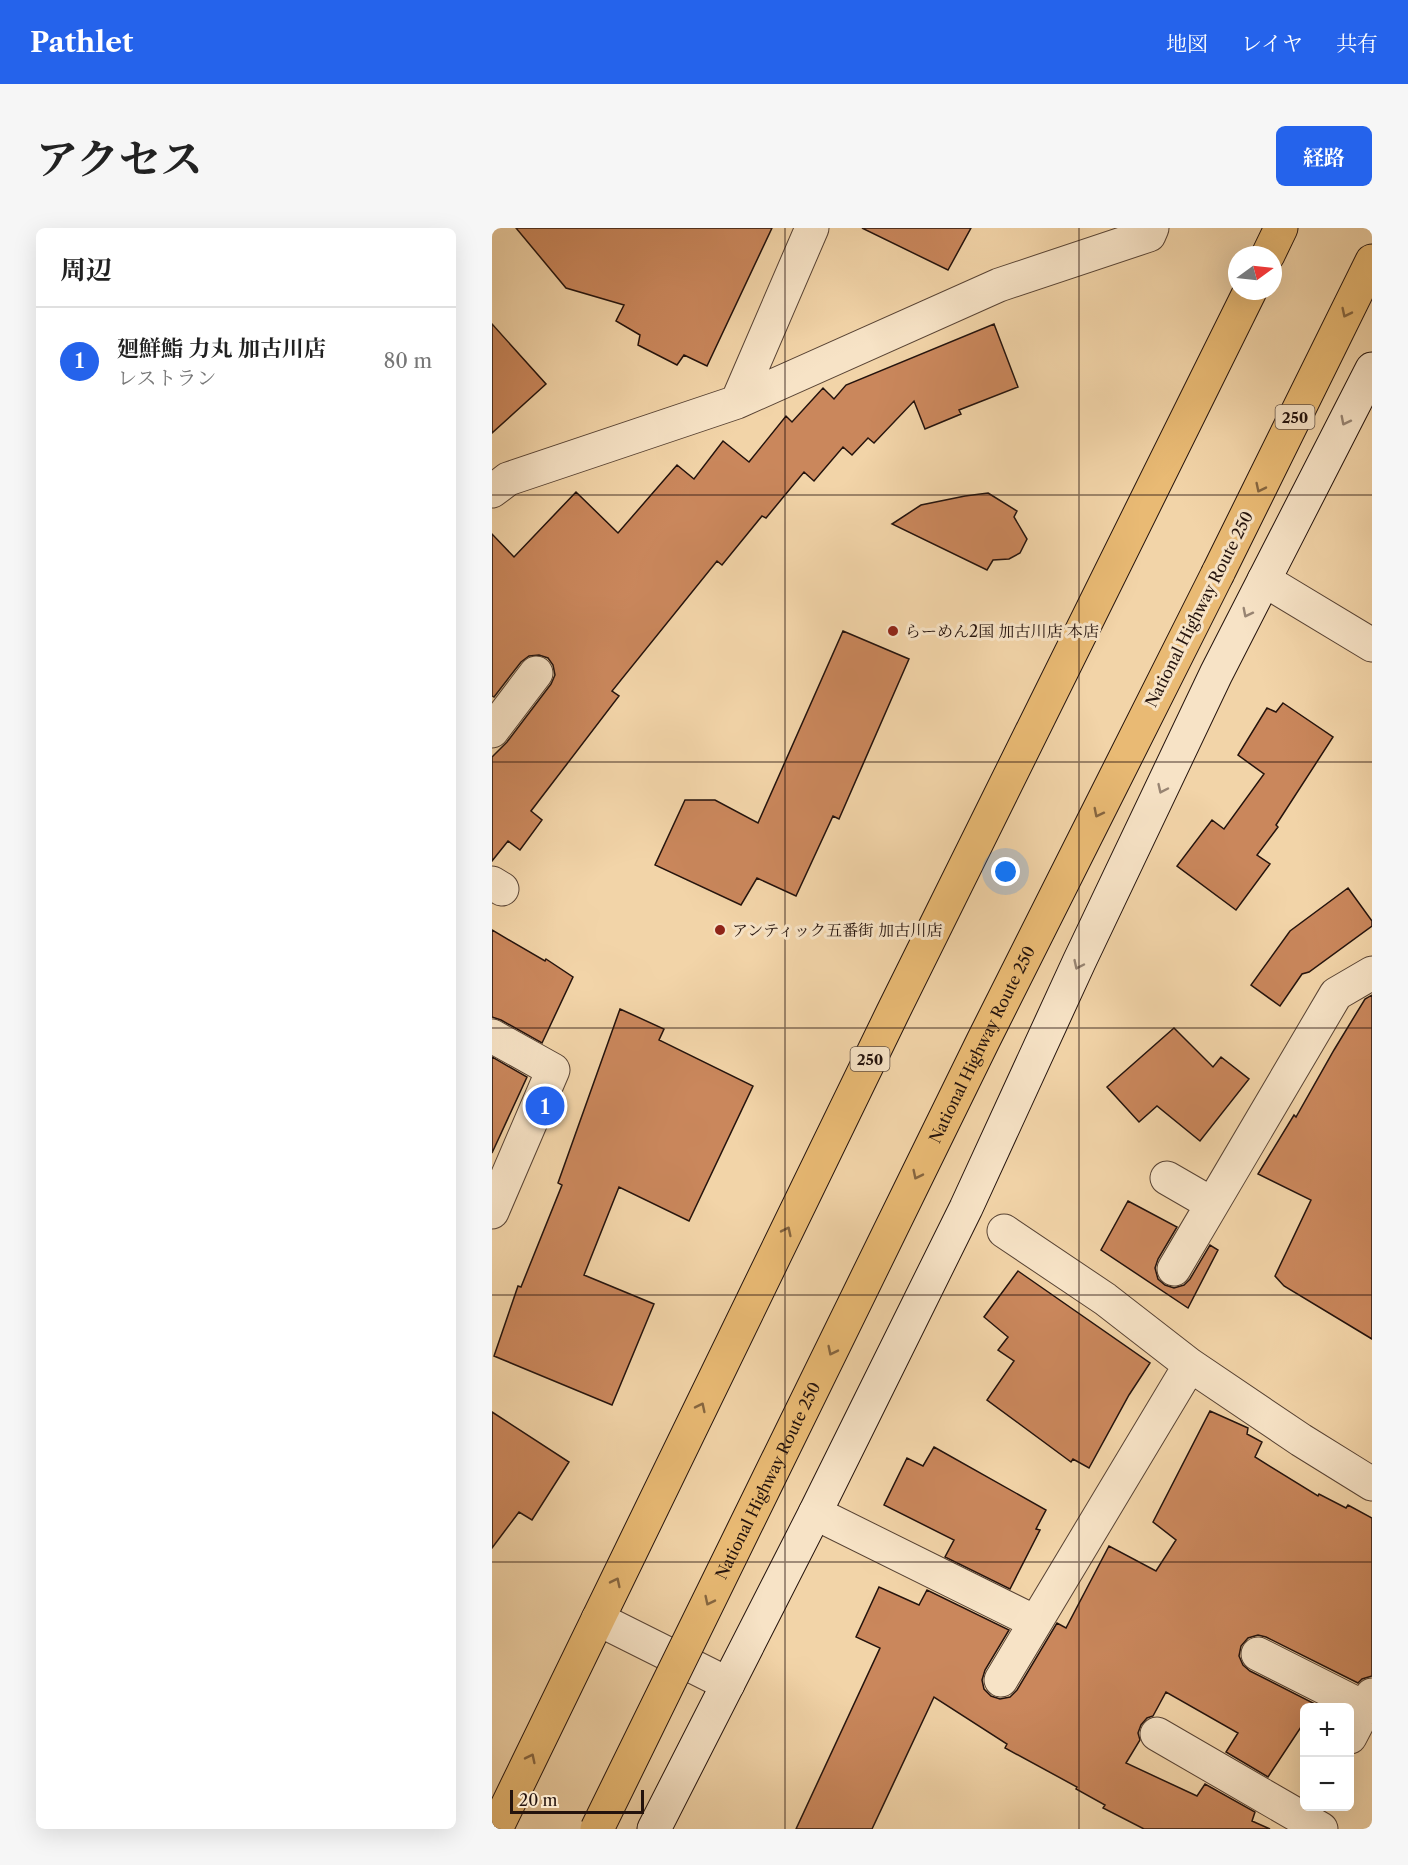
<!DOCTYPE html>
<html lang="ja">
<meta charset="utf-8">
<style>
body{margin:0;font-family:"Libre Caslon Text","Noto Serif JP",serif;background:#f6f6f6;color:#222}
.controls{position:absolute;right:18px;bottom:18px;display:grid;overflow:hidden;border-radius:9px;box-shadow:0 6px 24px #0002}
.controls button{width:54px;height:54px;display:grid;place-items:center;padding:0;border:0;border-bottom:2px solid #e0e0e0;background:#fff;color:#222;font:30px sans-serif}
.compass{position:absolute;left:736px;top:18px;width:54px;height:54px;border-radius:50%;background:#fff;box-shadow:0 6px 24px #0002;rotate:75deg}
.scale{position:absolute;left:18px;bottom:15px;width:134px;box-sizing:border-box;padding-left:6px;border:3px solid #24130d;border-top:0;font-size:16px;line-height:21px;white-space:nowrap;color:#24130d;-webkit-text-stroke:4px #f7e3c6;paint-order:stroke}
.you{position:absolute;left:514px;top:644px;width:21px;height:21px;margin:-15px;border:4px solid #fff;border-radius:50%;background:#1a73e8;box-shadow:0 0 0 9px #1a73e833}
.badge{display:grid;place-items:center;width:39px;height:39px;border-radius:50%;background:#2563eb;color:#fff;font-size:20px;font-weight:700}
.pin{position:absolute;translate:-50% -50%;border:3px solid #fff;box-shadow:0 2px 6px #0006}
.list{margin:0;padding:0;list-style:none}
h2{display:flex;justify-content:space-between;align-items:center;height:78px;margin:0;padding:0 24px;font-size:26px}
h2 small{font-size:20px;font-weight:400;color:#767676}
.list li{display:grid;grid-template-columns:39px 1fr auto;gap:18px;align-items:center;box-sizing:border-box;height:108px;padding:0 24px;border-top:2px solid #e0e0e0}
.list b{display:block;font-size:22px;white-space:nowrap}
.list p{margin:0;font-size:20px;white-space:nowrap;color:#767676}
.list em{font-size:20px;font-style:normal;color:#767676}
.map{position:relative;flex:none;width:880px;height:1601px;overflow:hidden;border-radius:9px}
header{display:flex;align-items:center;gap:36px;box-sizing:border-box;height:84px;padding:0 30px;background:#2563eb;color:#fff}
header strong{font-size:28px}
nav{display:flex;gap:33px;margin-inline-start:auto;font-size:21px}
.intro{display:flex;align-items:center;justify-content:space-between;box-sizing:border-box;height:144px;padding:0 36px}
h1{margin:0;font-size:42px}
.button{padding:15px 27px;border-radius:9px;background:#2563eb;color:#fff;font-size:21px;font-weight:700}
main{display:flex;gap:36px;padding:0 36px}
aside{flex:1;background:#fff;border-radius:9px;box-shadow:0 6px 24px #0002}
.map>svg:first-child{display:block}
.building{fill:#ca875c;stroke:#24130d;stroke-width:1.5}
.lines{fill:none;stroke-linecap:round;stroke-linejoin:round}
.street-casing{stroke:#584334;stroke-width:35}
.secondary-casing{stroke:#24130d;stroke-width:35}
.highway-casing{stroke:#24130d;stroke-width:35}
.street{stroke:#f7e3c6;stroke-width:33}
.secondary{stroke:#f7e3c6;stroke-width:33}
.highway{stroke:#e9ba74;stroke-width:33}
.highway-bridge-casing{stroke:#24130d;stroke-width:35;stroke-linecap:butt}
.highway-bridge{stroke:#e9ba74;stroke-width:33}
.oneway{stroke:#866640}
.oneway2{stroke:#988573}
.grid{fill:none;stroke:#24130d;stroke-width:1.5;stroke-opacity:0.55}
.poi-dot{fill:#8f2418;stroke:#f7e3c6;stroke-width:2}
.labels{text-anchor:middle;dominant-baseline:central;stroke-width:6;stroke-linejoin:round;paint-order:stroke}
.shield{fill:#f7e3c6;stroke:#635144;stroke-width:1.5}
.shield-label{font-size:15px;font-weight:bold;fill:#24130d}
.street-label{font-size:16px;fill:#24130d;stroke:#f7e3c6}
.poi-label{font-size:16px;fill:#24130d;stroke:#f7e3c6;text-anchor:start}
</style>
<header>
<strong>Pathlet</strong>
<nav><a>地図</a><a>レイヤ</a><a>共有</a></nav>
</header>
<div class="intro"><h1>アクセス</h1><a class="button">経路</a></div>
<main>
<aside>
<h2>周辺<small></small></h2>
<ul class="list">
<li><span class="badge">1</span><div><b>廻鮮鮨 力丸 加古川店</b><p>レストラン</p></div><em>80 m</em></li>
</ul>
</aside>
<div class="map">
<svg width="880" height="1601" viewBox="0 0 880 1601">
<rect width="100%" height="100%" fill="#f2d4a8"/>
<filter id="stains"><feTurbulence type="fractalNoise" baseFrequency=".00333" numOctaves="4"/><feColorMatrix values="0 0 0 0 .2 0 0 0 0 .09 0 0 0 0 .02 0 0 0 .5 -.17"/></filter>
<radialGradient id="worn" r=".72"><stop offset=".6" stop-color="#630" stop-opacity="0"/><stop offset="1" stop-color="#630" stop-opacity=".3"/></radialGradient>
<path class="building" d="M24,0H280L215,138L192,127L185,137L146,117L148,107L124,93L132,77L74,60Z
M370,0H479L456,42Z
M0,96L54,156L0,205Z
M502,96L526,159L467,182L469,186L433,201L422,173L382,215L376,210L360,227L351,219L322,253L312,244L274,290L270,288L230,337L225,333L120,463L127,468L39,583L50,592L28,622L16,613L0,633V529L15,514L59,456L63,447L61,437L56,430L47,427L37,428L29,434L2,469L0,468V306L22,329L84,264L126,305L185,237L202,251L231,213L257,234L294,188L300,194L331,160L342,171L354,157Z
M496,265L525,283L522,289L535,311L528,325L517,331L501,332L495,342L400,296L429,277L473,268Z
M351,403L417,431L347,591L341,588L304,668L265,650L249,677L163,637L193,572H223L266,595Z
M791,475L841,509L784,597L786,599L765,627L778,636L744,682L685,638L720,592L732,601L772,546L746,527L775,480L784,484Z
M856,660L880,693V698L817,744L810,746L788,778L759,757L798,703Z
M0,702L53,733L54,731L81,749L50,815L9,792L0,789Z
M880,767V1111L792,1058L783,1048L819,972L766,946L802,887L804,889L842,822L873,771Z
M128,781L172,801L167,812L261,858L197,993L127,959L92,1047L162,1076L120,1177L2,1128L26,1058L29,1059L70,957L66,955Z
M682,800L721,839L729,829L757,851L708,913L665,878L647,894L615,859Z
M0,829L35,849L0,925Z
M636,973L685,999L666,1031L663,1040L666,1051L673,1057L682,1060L692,1057L698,1051L718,1017L726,1022L696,1080L609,1022Z
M526,1043L658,1135L637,1167L597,1240L581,1231L579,1234L495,1172L522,1133L506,1122L516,1109L492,1089Z
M718,1183L756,1200L755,1206L770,1214L763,1229L826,1268L827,1266L854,1280L856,1277L880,1290V1448L870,1451L866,1455L774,1409L766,1407L756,1410L749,1418L747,1428L751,1437L758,1443L823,1476L821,1479H813L811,1499H809L776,1549L734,1524L746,1505L674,1464L661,1488L655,1490L649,1497L646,1505L648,1512L634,1535L705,1568L713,1556L763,1584L760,1593L778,1601H652L611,1580L613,1577L584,1561L585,1559L513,1520L515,1516L442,1469L380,1601H304L388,1420L364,1409L387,1359L427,1377L435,1362L517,1402L493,1442L490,1452L492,1461L499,1468L508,1471L518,1469L525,1462L565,1395L574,1400L617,1318L664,1343L684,1312L661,1294Z
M0,1184L77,1234L40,1292L27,1284L0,1320Z
M442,1219L554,1282L544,1301L548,1302L518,1361L453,1329L462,1312L392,1277L415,1230L431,1238Z"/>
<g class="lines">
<g class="street-casing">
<path id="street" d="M245,174L320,0
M0,263L16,251L245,174L507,57L657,7L660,0
M772,352L880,417
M0,503L44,445
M0,655L10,661
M0,808L61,842L0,984
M675,950L720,976
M512,1003L613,1071L698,1137L809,1212L880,1256
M682,1041L844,766L880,745
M323,1285L543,1394
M106,1391L236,1456
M766,1426L873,1480
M509,1452L698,1137
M665,1506L829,1601
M858,1509L880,1467"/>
</g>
<g class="secondary-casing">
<path id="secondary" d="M162,1601L323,1285L474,980L587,734L724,446L880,141"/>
</g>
<g class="highway-casing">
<path id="highway" d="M776,27L789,0
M726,345L880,33
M4,1601L400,786L758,63"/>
</g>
<use href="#street" class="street"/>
<use href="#secondary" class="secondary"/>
<use href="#highway" class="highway"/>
<g class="highway-bridge-casing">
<g id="highway-bridge">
<path id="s1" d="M105,1601L491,813L726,345"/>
</g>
</g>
<use href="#highway-bridge" class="highway-bridge"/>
</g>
<defs><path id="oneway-chevron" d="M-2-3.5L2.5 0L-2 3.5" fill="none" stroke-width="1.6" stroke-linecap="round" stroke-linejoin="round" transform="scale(1.5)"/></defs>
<g class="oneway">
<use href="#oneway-chevron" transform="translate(854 85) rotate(116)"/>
<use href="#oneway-chevron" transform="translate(768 260) rotate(116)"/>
<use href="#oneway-chevron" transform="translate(606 585) rotate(117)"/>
<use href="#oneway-chevron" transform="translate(425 947) rotate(116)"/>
<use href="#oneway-chevron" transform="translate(295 1003) rotate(-64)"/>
<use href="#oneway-chevron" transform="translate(340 1123) rotate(116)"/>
<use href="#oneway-chevron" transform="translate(209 1179) rotate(-64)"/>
<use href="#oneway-chevron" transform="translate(124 1354) rotate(-64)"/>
<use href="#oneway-chevron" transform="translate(217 1373) rotate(116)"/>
<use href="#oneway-chevron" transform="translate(39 1530) rotate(-64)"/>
</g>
<g class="oneway2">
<use href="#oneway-chevron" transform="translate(853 193) rotate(117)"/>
<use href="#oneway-chevron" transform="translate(755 385) rotate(117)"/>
<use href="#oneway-chevron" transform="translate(670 561) rotate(115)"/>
<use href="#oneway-chevron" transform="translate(586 737) rotate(115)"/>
</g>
<path class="grid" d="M293,0V1601M587,0V1601M0,267H880M0,534H880M0,800H880M0,1067H880M0,1334H880"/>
<g class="poi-dot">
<circle cx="401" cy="403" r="6"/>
<circle cx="228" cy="702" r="6"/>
</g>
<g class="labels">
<g class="shield">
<rect x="783.5" y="177" width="39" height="24" rx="4.5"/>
<rect x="358.5" y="819" width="39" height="24" rx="4.5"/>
</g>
<g class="shield-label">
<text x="803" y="189">250</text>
<text x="378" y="831">250</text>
</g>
<g class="street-label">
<text transform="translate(707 381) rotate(-63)">National Highway Route 250</text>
<text stroke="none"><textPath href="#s1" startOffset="874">National Highway Route 250</textPath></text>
<text stroke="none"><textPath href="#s1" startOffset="388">National Highway Route 250</textPath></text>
</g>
<g class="poi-label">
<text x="413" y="403">らーめん2国 加古川店 本店</text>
<text x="240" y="702">アンティック五番街 加古川店</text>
</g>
</g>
<rect width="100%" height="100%" filter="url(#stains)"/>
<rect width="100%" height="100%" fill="url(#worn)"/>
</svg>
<div class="controls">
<button>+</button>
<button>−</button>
</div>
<svg class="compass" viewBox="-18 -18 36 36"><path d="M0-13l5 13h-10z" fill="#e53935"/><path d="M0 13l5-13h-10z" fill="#767676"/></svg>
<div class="scale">20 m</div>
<div class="you"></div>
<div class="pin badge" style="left:53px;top:878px">1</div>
</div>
</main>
